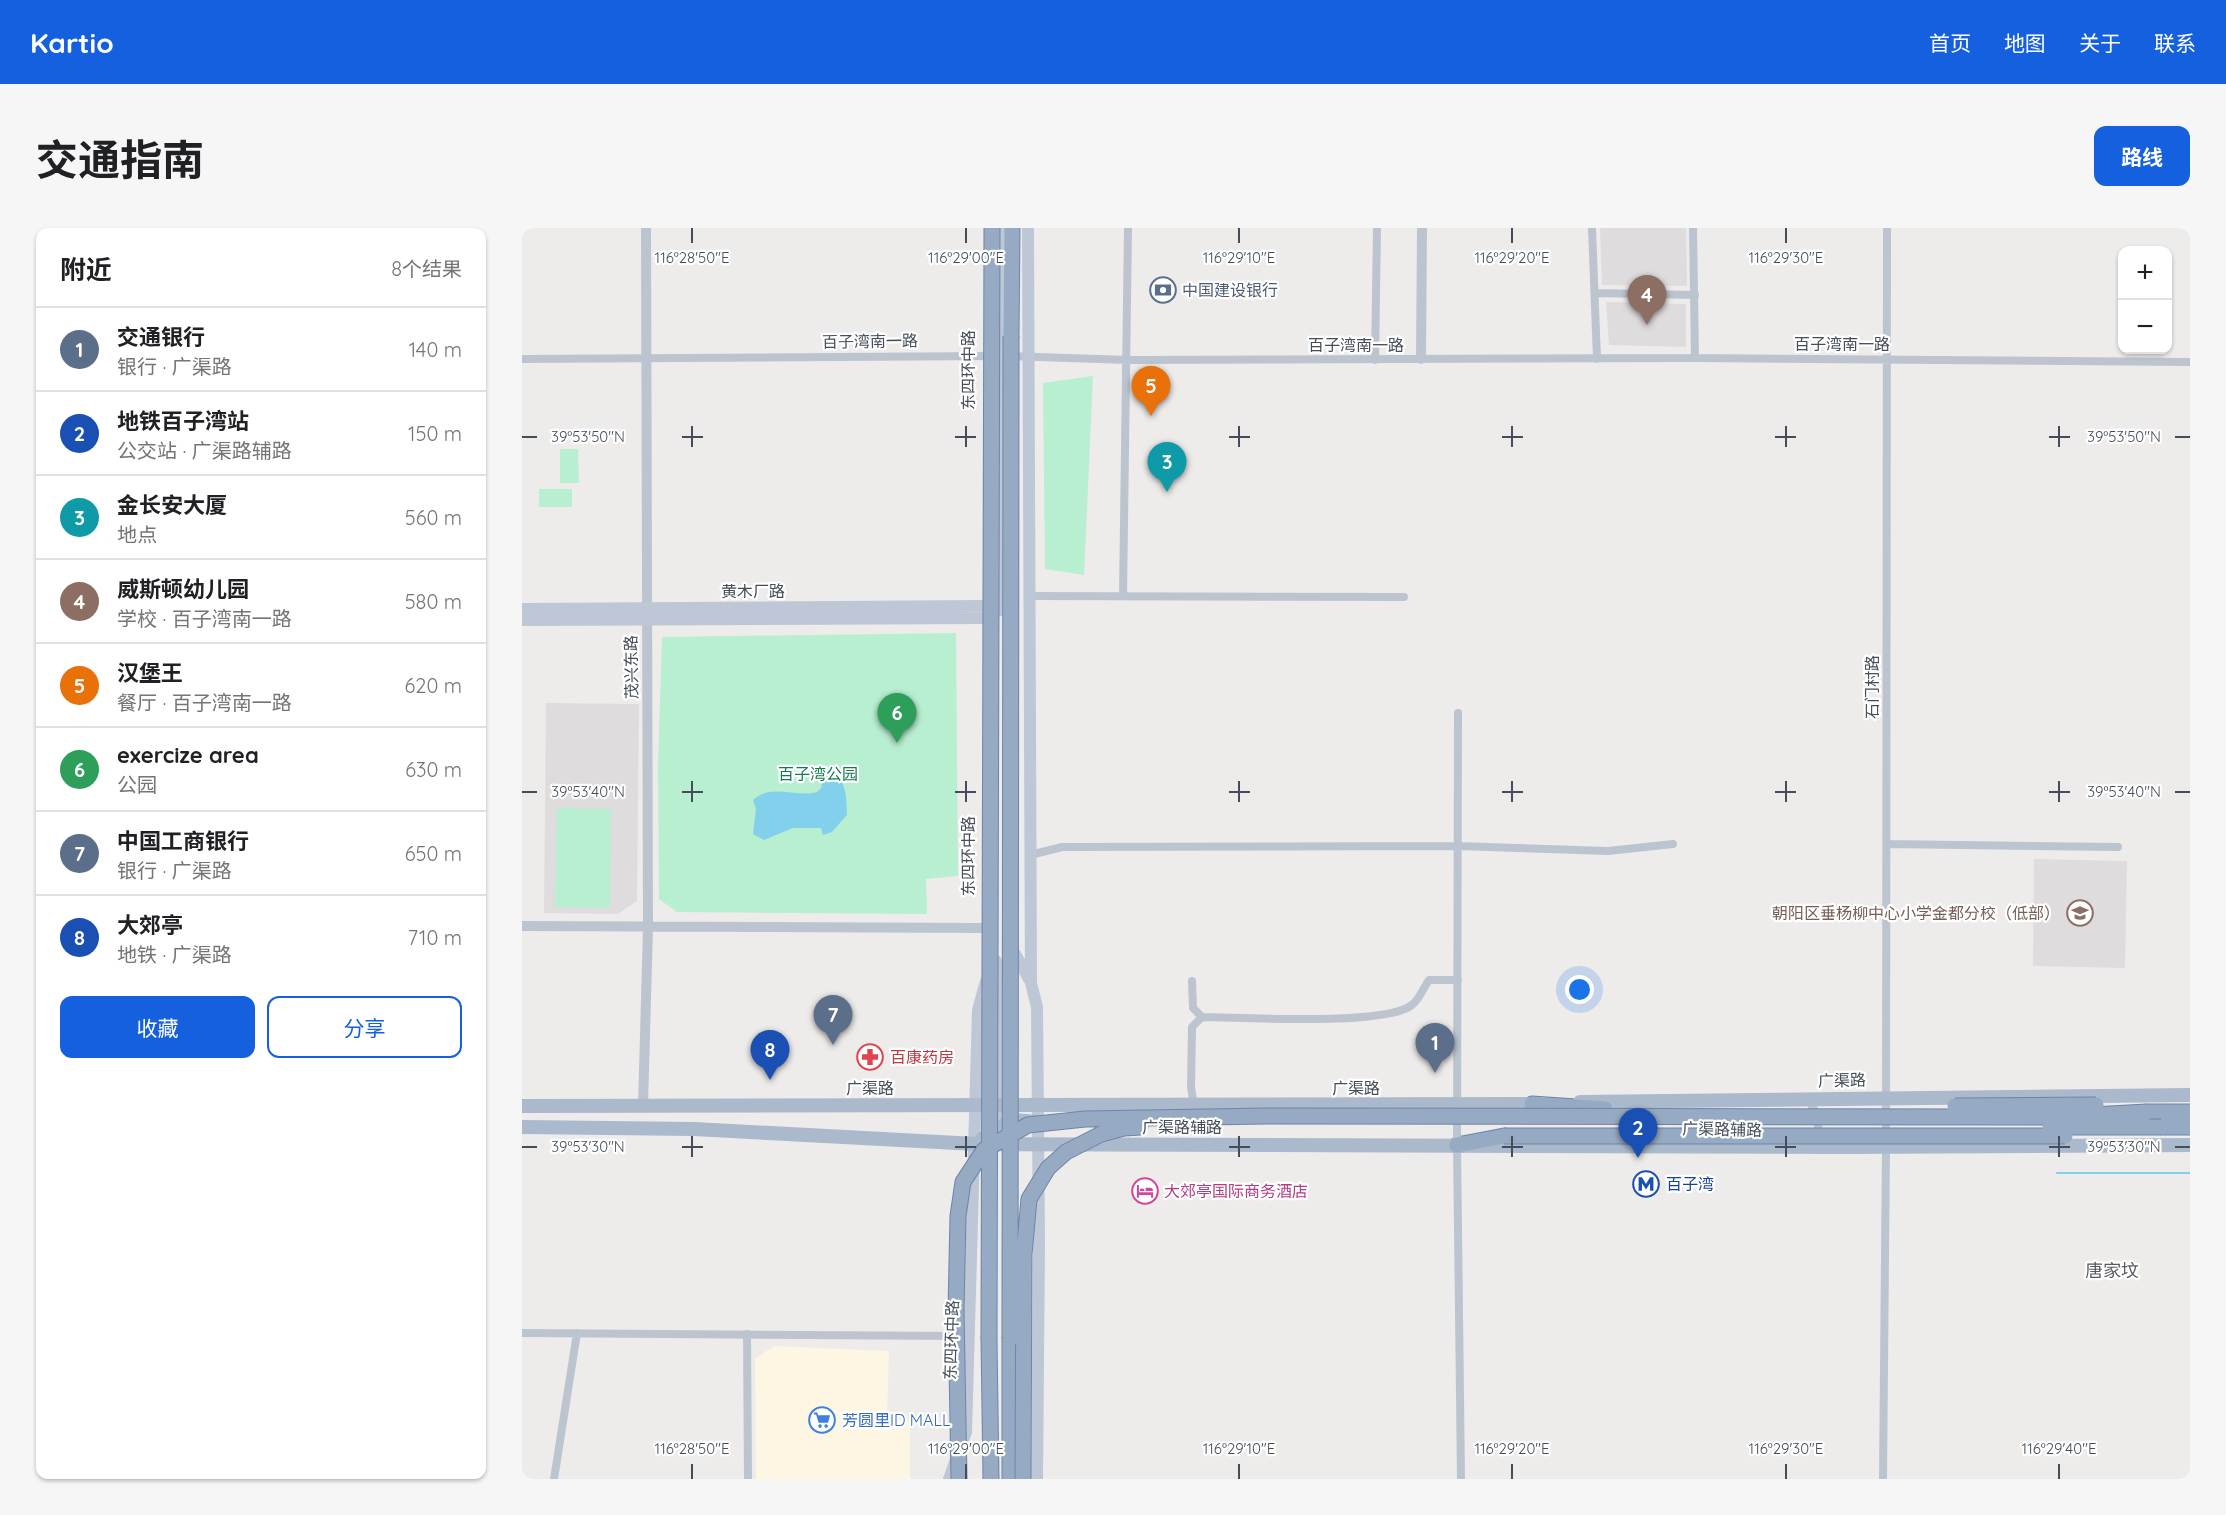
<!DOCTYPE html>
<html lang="zh">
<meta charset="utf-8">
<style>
body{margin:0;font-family:Quicksand,"Noto Sans SC",sans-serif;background:#f6f6f6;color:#202124}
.controls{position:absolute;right:18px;top:18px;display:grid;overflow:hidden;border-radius:12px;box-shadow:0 2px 4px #0004}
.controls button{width:54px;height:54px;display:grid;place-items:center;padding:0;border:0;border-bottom:2px solid #e0e0e0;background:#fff;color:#202124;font:30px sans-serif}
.you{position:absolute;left:1058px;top:762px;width:21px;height:21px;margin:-15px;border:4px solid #fff;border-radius:50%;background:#1a73e8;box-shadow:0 0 0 9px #1a73e833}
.badge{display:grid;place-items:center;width:39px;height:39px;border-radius:50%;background:#1560de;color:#fff;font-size:20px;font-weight:700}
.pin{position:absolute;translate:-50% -50px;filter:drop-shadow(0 2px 3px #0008)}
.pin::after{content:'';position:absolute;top:32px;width:21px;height:18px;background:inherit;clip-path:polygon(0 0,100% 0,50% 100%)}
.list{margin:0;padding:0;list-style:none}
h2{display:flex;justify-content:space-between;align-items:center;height:78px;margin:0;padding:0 24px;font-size:26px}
h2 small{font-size:20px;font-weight:400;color:#757577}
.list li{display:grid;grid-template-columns:39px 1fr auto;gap:18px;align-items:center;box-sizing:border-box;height:84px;padding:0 24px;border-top:2px solid #e0e0e0}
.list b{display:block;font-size:22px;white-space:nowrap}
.list p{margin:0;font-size:20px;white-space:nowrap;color:#757577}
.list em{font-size:20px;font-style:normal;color:#757577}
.actions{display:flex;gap:12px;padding:18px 24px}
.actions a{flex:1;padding:14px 0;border:2px solid #1560de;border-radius:12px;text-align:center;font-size:21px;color:#1560de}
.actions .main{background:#1560de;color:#fff}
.map{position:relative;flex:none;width:1668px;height:1251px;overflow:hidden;border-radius:12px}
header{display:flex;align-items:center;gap:36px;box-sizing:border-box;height:84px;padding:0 30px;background:#1560de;color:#fff}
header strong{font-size:28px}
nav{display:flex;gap:33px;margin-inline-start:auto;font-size:21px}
.intro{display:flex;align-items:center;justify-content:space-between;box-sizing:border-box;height:144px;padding:0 36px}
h1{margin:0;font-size:42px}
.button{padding:15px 27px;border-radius:12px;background:#1560de;color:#fff;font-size:21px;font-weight:700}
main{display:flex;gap:36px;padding:0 36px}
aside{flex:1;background:#fff;border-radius:12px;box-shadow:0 2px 4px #0004}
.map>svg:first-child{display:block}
.commercial{fill:#fcf6e2}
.education{fill:#dfdcdd}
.green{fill:#b7efd0}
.water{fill:#83d0ed}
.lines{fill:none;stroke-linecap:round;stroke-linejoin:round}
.stream{stroke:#83d0ed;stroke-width:2}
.trunk-casing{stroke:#6d85a8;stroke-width:17}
.minor{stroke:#bcc5cf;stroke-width:8}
.tertiary{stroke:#bcc5cf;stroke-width:10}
.secondary{stroke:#bdc7d5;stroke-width:12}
.primary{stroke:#aab9cc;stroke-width:14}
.trunk{stroke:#96aac4;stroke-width:15}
.trunk-bridge-casing{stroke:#6d85a8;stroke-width:17;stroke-linecap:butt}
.trunk-bridge{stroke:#96aac4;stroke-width:15}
.ticks{fill:none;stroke:#444d59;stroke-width:2}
.labels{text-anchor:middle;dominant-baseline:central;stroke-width:4.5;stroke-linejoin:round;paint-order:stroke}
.service-label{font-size:16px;fill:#4e5e75;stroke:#fff;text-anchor:start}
.street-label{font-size:16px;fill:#444d59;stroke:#fff}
.park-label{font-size:16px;fill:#147a4e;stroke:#fff}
.education-label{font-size:16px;fill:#785e54;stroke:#fff;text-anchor:end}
.health-label{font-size:16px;fill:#be3a42;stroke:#fff;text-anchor:start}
.transit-label{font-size:16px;fill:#164399;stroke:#fff;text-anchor:start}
.hotel-label{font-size:16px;fill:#b23c85;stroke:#fff;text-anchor:start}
.shop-label{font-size:16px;fill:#366cbe;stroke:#fff;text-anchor:start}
.neighbourhood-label{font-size:18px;fill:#585b60;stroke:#fff}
.ticks-label{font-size:15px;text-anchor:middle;fill:#444d59;stroke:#fff;stroke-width:4.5;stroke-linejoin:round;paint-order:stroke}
</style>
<header>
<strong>Kartio</strong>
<nav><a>首页</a><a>地图</a><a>关于</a><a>联系</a></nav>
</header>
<div class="intro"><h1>交通指南</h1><a class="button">路线</a></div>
<main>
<aside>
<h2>附近<small>8个结果</small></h2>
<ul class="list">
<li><span class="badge" style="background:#5c6f8a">1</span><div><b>交通银行</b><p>银行 · 广渠路</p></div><em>140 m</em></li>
<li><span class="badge" style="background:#1a4fb4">2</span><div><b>地铁百子湾站</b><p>公交站 · 广渠路辅路</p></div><em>150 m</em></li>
<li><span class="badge" style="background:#0f9aa8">3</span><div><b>金长安大厦</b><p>地点</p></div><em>560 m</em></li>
<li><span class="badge" style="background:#8d6e63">4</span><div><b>威斯顿幼儿园</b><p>学校 · 百子湾南一路</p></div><em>580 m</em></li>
<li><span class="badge" style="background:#e8710a">5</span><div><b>汉堡王</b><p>餐厅 · 百子湾南一路</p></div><em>620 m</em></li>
<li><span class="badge" style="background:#2e9e5b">6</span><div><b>exercize area</b><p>公园</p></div><em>630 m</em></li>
<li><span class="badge" style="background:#5c6f8a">7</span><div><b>中国工商银行</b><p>银行 · 广渠路</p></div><em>650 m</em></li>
<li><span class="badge" style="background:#1a4fb4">8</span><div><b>大郊亭</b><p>地铁 · 广渠路</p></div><em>710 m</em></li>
</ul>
<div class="actions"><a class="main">收藏</a><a>分享</a></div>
</aside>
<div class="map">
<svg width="1668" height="1251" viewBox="0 0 1668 1251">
<rect width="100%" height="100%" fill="#eeebeb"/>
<path class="commercial" d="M252,1118L367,1123L365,1192H388V1251H234L233,1131Z"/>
<path class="education" d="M1078,0H1164L1165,58L1080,57Z
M1084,74L1164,76V119L1087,117Z
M24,475L117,476L115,673L96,686L22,685Z
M1512,631L1605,633L1603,740L1511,738Z"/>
<path class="green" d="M571,148L562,347L523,341L521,155Z
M38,221H56L57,255H38Z
M17,261H50V279H17Z
M434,405L436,648L404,651L405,686L155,684L137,671L136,538L140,409Z
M35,580L89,581L88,680L33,679Z"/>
<path class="water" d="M302,546H318L324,567L325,587L310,604L301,607L299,600H271L242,612L231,606L234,581L231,572C249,555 275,570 295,564L299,560Z"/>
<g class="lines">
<path class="stream" d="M1535,945H1668"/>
<g class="trunk-casing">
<path id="trunk" d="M489,108L490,0
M1010,876L1083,881
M1625,884H1668
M1639,899H1668
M935,917L982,908
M467,1111L469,1251
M488,1111V1251"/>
</g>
<path class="minor" d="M1070,0L1075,131
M1171,0L1173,130
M1073,65L1173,67
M487,128L606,132L1173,130L1668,134
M0,131L471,128
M853,132L855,0
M508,368L882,369
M601,368L606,0
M936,485L935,917L939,1251
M1365,616L1596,619
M508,627L540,619L936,618L1086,623L1151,616
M670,753L671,780L680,789C718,789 867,799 891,776C898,770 902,759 907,752H936
M1285,870C1293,882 1301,894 1293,909
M672,878L669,859L670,799L680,789
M0,1105L437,1108
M225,1106L226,1251
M32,1251L55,1105
M1361,1251L1364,919L1365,0"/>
<path class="tertiary" d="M899,131L900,0
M0,698L464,700
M121,878L126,699L124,0"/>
<path class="secondary" d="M506,0L509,755L515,779L517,1015L515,1251
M0,381L463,378
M476,383L479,0
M0,392L463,390
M493,726L507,751
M474,733L479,801V878L483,901
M427,1251L444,1204L456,782L464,753"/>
<path class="primary" d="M1058,874L1668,867
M0,878L1021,876
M0,899L172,901L454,916L1323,919L1668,917
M460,911L490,892L516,894"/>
<use href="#trunk" class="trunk"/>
<g class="trunk-bridge-casing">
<path id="trunk-bridge" d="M1433,878L1574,877
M1528,899H1639
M982,908H1543
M467,1111L470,0
M488,1111L489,108
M437,1251L434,1082L436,988L441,954L462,922L506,897L563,891L745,888L1533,889L1625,884
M501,1251L502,1026L507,971L526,940L544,924L579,906L602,900L619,899"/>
</g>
<use href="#trunk-bridge" class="trunk-bridge"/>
</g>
<path class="ticks" d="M170,0V15M444,0V15M717,0V15M990,0V15M1264,0V15M170,198V219M444,198V219M717,198V219M990,198V219M1264,198V219M1537,198V219M0,209H15M160,209H181M433,209H454M707,209H728M980,209H1001M1253,209H1274M1527,209H1548M1653,209H1668M170,553V574M444,553V574M717,553V574M990,553V574M1264,553V574M1537,553V574M0,564H15M160,564H181M433,564H454M707,564H728M980,564H1001M1253,564H1274M1527,564H1548M1653,564H1668M170,908V929M444,908V929M717,908V929M990,908V929M1264,908V929M1537,908V929M0,919H15M160,919H181M433,919H454M707,919H728M980,919H1001M1253,919H1274M1527,919H1548M1653,919H1668M170,1236V1251M444,1236V1251M717,1236V1251M990,1236V1251M1264,1236V1251M1537,1236V1251"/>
<defs>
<g id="bank-ring" transform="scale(1.35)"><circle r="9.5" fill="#fff" stroke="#5c6f8a" stroke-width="1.5"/><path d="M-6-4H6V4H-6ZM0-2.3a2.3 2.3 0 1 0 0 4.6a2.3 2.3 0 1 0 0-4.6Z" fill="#5c6f8a"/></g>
<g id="school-ring" transform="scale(1.35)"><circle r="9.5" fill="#fff" stroke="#8d6e63" stroke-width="1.5"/><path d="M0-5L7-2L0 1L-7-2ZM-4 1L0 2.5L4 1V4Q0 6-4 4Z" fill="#8d6e63"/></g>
<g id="pharmacy-ring" transform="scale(1.35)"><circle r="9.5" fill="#fff" stroke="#e0444e" stroke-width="1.5"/><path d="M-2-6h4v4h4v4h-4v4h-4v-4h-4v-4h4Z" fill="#e0444e"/></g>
<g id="metro-ring" transform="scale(1.35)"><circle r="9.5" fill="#fff" stroke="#1a4fb4" stroke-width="1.5"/><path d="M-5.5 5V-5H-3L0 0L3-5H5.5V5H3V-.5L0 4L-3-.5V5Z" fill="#1a4fb4"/></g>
<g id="hotel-ring" transform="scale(1.35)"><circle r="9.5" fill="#fff" stroke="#d1479c" stroke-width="1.5"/><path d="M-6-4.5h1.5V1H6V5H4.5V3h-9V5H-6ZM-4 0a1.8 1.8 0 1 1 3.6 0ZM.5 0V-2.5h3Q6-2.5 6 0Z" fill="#d1479c"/></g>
<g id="supermarket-ring" transform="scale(1.35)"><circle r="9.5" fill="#fff" stroke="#3f7fe0" stroke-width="1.5"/><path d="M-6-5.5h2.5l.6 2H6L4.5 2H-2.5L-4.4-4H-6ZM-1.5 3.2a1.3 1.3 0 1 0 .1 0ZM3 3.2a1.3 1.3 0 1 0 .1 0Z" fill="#3f7fe0"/></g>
</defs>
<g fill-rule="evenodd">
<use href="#bank-ring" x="641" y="62"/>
<use href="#school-ring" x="1558" y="685"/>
<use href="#pharmacy-ring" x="348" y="829"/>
<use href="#metro-ring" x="1124" y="956"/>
<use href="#hotel-ring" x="623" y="963"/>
<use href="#supermarket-ring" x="300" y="1192"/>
</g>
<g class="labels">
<g class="service-label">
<text x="660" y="62">中国建设银行</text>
</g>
<g class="street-label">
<text transform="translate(348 113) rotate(-1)">百子湾南一路</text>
<text x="1320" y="116">百子湾南一路</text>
<text x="834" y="117">百子湾南一路</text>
<text transform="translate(446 142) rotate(-90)">东四环中路</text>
<text x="231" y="363">黄木厂路</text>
<text transform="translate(109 439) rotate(-91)">茂兴东路</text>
<text transform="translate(1350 459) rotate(-90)">石门村路</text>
<text transform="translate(446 628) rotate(-90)">东四环中路</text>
<text transform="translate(1320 852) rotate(-1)">广渠路</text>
<text x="348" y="860">广渠路</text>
<text x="834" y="860">广渠路</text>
<text x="660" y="899">广渠路辅路</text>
<text transform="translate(1200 901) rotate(1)">广渠路辅路</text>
<text transform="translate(429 1112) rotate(-88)">东四环中路</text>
</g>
<g class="park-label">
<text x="296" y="546">百子湾公园</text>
</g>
<g class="education-label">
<text x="1538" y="685">朝阳区垂杨柳中心小学金都分校（低部）</text>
</g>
<g class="health-label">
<text x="368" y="829">百康药房</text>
</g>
<g class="transit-label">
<text x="1144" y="956">百子湾</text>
</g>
<g class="hotel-label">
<text x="642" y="963">大郊亭国际商务酒店</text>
</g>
<g class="shop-label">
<text x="320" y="1192">芳圆里ID MALL</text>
</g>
<g class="neighbourhood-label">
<text x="1590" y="1042">唐家坟</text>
</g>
</g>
<g class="ticks-label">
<text x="170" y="35">116°28'50"E</text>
<text x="444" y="35">116°29'00"E</text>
<text x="717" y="35">116°29'10"E</text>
<text x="990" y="35">116°29'20"E</text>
<text x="1264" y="35">116°29'30"E</text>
<text x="66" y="214">39°53'50"N</text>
<text x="1602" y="214">39°53'50"N</text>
<text x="66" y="569">39°53'40"N</text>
<text x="1602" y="569">39°53'40"N</text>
<text x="66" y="924">39°53'30"N</text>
<text x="1602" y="924">39°53'30"N</text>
<text x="170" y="1226">116°28'50"E</text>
<text x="444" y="1226">116°29'00"E</text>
<text x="717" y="1226">116°29'10"E</text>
<text x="990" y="1226">116°29'20"E</text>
<text x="1264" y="1226">116°29'30"E</text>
<text x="1537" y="1226">116°29'40"E</text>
</g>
</svg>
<div class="controls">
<button>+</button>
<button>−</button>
</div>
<div class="you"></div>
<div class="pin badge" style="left:913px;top:845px;background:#5c6f8a">1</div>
<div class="pin badge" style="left:1116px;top:930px;background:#1a4fb4">2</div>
<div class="pin badge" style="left:645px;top:264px;background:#0f9aa8">3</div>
<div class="pin badge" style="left:1125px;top:97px;background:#8d6e63">4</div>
<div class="pin badge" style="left:629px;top:188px;background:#e8710a">5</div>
<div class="pin badge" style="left:375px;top:515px;background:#2e9e5b">6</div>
<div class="pin badge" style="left:311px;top:817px;background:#5c6f8a">7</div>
<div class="pin badge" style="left:248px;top:852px;background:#1a4fb4">8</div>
</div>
</main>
